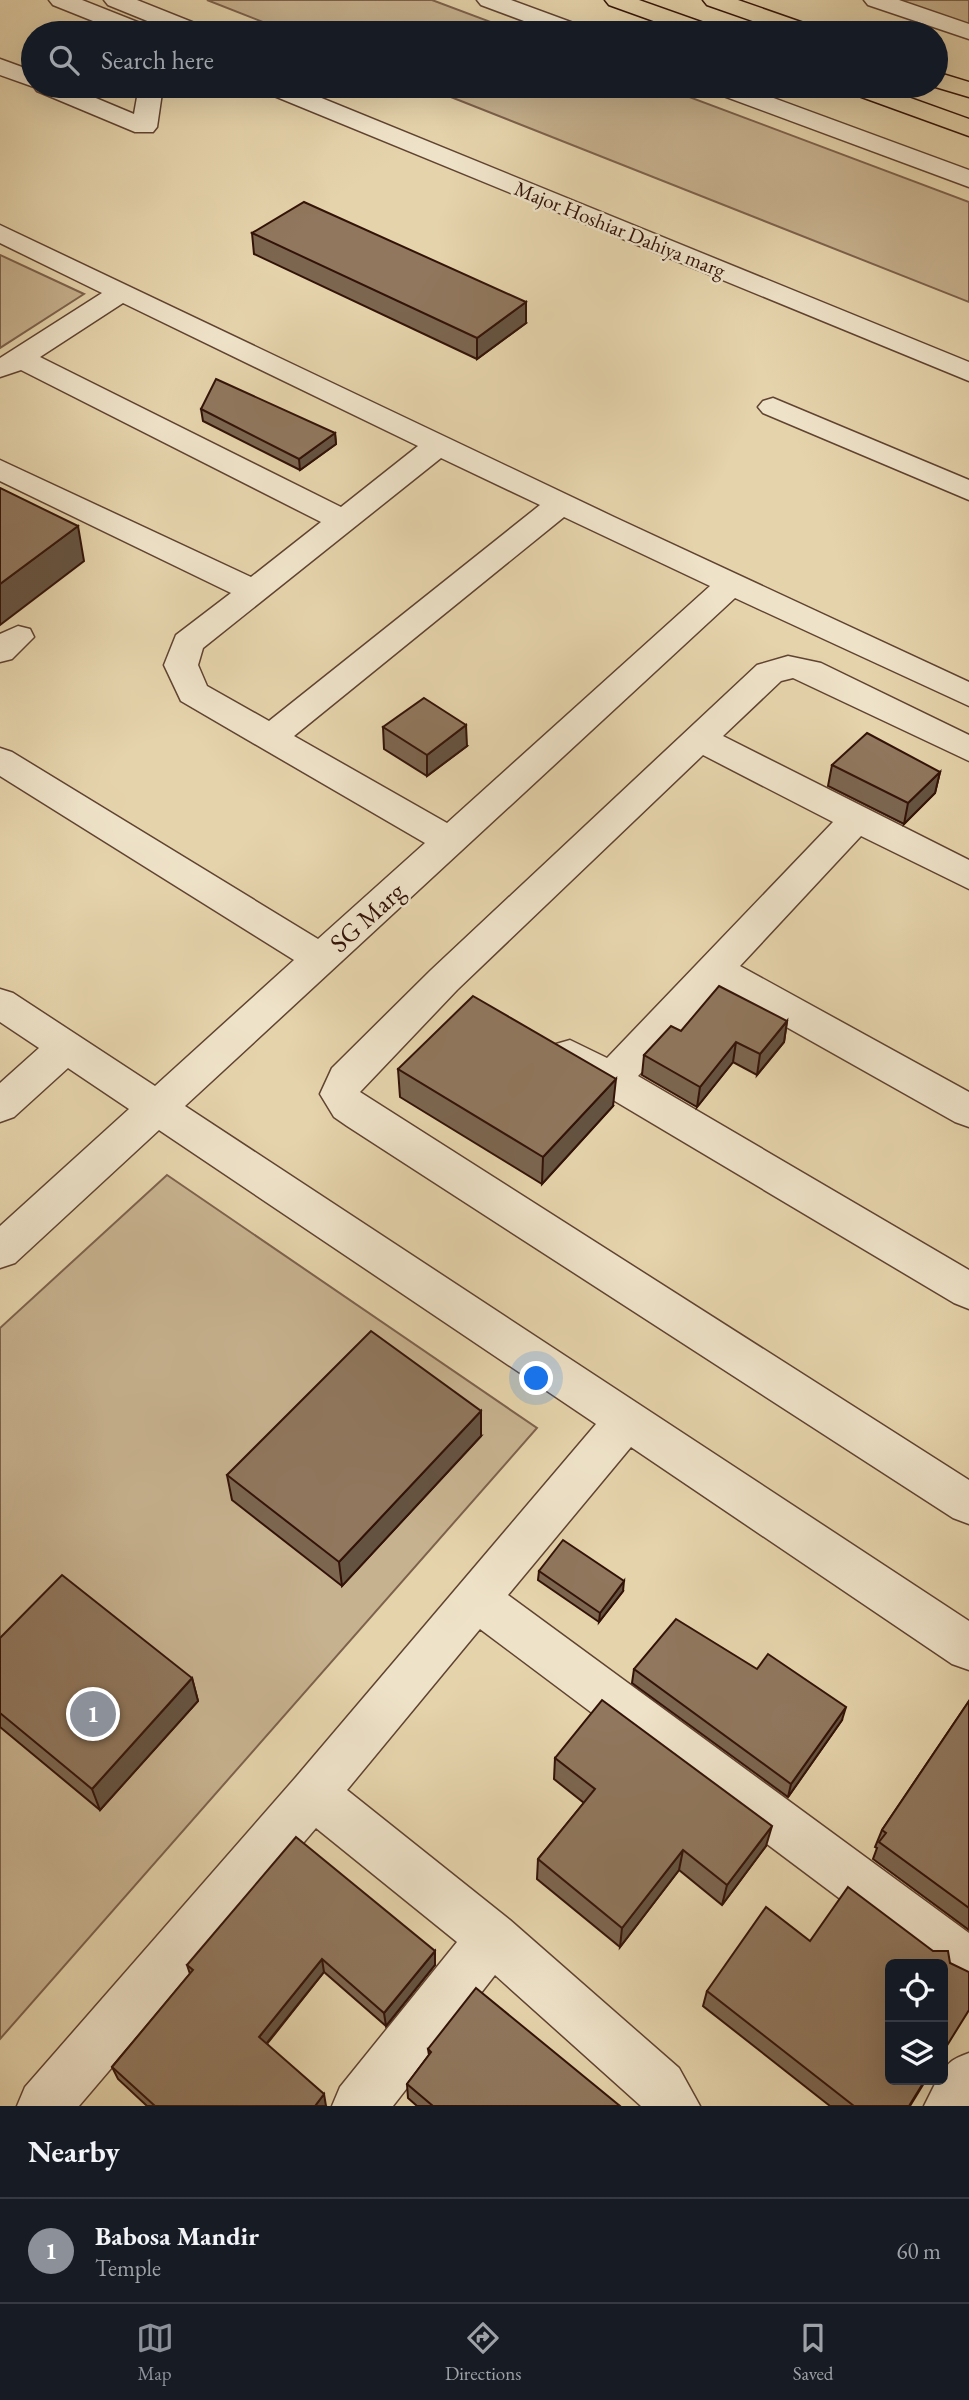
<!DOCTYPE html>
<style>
body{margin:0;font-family:"EB Garamond",serif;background:#20242c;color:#f1f3f6}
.controls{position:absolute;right:21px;bottom:21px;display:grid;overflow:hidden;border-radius:10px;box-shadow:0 7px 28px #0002}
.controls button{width:63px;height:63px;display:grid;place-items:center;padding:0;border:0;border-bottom:2px solid #363941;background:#171b24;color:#f1f3f6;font:35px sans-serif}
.you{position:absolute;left:537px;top:1379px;width:24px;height:24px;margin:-18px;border:5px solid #fff;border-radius:50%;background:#1a73e8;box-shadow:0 0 0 10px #1a73e833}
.badge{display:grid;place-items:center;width:46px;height:46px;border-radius:50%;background:#8c9099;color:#fff;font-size:23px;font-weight:700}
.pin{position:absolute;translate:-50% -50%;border:4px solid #fff;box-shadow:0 2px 7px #0006}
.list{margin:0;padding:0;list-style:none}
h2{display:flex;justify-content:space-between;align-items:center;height:91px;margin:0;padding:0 28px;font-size:30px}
h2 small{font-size:23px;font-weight:400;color:#9ea1a6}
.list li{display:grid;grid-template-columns:46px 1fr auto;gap:21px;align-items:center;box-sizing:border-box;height:105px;padding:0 28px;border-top:2px solid #363941}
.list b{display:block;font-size:26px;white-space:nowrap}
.list p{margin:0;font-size:23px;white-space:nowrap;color:#9ea1a6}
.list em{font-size:23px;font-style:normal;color:#9ea1a6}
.icon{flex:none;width:38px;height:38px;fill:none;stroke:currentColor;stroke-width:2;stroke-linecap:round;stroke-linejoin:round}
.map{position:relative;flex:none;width:969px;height:2106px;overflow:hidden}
.search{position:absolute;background:#171b24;box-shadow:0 7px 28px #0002;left:21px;right:21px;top:21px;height:77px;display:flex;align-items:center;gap:18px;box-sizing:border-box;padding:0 24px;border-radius:38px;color:#9ea1a6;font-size:26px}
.sheet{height:196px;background:#171b24}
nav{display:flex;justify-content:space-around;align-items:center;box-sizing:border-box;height:98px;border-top:2px solid #363941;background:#171b24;font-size:19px;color:#9ea1a6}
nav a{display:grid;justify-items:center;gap:4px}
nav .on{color:#8c9099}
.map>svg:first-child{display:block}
.green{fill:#c7b28f;stroke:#7d624c;stroke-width:2}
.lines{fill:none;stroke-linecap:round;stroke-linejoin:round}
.minor-casing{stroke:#604331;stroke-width:3}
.major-casing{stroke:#331308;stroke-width:3}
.minor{fill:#eee2c8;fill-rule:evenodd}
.major{fill:#e5d3ab;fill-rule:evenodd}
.wall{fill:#7c6650;stroke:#331308;stroke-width:2}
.shaded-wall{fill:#655341;stroke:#331308;stroke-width:2}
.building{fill:#90775d;stroke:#331308;stroke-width:2}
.labels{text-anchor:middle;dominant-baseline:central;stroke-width:5;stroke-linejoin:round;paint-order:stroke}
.far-street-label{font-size:21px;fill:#331308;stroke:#eee2c8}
.street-label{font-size:26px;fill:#331308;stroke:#eee2c8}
</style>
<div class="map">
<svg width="969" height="2106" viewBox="0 0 969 2106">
<rect width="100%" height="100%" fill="#e5d3ab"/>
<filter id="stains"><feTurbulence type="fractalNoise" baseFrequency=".00286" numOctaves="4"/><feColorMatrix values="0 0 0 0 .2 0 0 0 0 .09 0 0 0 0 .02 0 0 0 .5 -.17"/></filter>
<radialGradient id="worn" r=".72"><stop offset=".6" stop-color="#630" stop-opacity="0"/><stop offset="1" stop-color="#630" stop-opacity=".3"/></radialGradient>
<path class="green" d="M207,0H432L520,33H291Z
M895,0H969V25Z
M423,86H660L969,202V302Z
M0,255L84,294L0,348Z
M167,1175L537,1428L0,2039V1328Z"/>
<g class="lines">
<g class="minor-casing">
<path id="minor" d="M49,0H82L150,27L153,32L123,33L53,5Z
M104,0H137L207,28L210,33H177L108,5Z
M477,0H511L587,28L590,33H556L481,5Z
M864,0H899L969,24V39L868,5Z
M0,59L33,71V86H67L134,114L139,86H163L157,127L153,132H135L37,91L34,87L0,75Z
M259,86H292L969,362V381L262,91Z
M707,86H741L969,170V187L710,91Z
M0,225L614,517L969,682V706L735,598L185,1106L969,1621V1670L952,1664L631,1447L508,1595L969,1933V1990L943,1976V1964H927L480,1629L347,1790L510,1920L679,2068L700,2106H641L495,1975L393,2106H332L340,2087L457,1942L316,1828L79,2106H17L25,2087L296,1777L596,1424L159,1130L15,1263L0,1268V1226L129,1109L68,1068L14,1117L0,1122V1083L39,1048L0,1022V989L13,993L155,1086L294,960L0,776V748L12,752L318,939L425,843L181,701L164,665L176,635L231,593L0,481V460L251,577L321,522L21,370L0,377V358L102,293L0,243ZM123,303L418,446L341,507L40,357ZM441,458L540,505L269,721L207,686L198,665L203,648ZM564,517L710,586L447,823L294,736Z
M773,398L969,480V500L763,413L758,407L763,401Z
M18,626L30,629L34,637L12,659L0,662V634Z
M788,656L821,663L969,735V761L793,678L781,681L723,736L969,860V889L861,836L740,966L969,1092V1127L955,1122L719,989L638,1076L969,1270V1309L954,1303L556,1066L551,1055L556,1044L570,1040L607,1058L833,822L703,755L457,990L360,1092L969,1480V1524L953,1518L347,1126L334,1117L320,1094L332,1068L431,970L757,665Z
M969,2053V2106H924L937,2080H943C943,2063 955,2058 969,2053Z"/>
</g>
<g class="major-casing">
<path id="major" d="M605,0H639L718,28L721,33H687L609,5Z
M703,0H738L818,28L821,33H787L707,5Z
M936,72L969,82V97L932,86H936Z
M842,86H877L969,119V136L845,91Z"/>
</g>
<use href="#minor" class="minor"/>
<use href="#major" class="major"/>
</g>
<path class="wall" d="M252,233L526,323L477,359L254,254Z
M201,409L335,433L336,444L300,470L203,421Z
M383,727L467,746L427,776L384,749Z
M832,765L940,772L935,793L904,824L828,786Z
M787,1021L784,1042L757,1075L733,1062L697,1107L642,1075L644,1055L681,1031Z
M398,1069L613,1106L542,1184L400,1097Z
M481,1436L342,1586L232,1500L227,1475Z
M539,1571L623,1591L599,1622L538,1580Z
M0,1638L192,1678L198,1701L100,1810L0,1727Z
M634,1669H757L842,1720L788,1797L632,1683Z
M969,1701V1930L873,1859L877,1848L875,1847L882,1830Z
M555,1758L766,1846L722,1905L679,1870L620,1947L537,1879L538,1859L584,1803L554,1779Z
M810,1941L950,1963L926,2080L910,2106H830L703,2006L707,1991Z
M435,1951V1965L386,2026L324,1972L267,2044L326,2106H147L118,2079L112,2067L190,1974L187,1965Z
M428,2049L620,2106H417L408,2098L407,2084L429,2055Z"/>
<path class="shaded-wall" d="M526,302V323L477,359V338Z
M335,433L336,444L300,470L299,459Z
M78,526L84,561L0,625V584Z
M466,725L467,746L427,776V755Z
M940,772L935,793L904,824L908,803Z
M787,1021L784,1042L757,1075L760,1054Z
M736,1042L733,1062L697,1107L700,1087Z
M616,1079L613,1106L542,1184L543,1157Z
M481,1411V1436L342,1586L339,1562Z
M624,1581L623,1591L599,1622L600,1613Z
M192,1678L198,1701L100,1810L92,1789Z
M846,1707L842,1720L788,1797L791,1784Z
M772,1826L766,1846L722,1905L727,1885Z
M683,1850L679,1870L620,1947L622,1928Z
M435,1951V1965L386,2026L384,2013Z
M322,1959L324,1972L262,2049L259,2037Z
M324,2094L326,2106H315Z"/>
<path class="building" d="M304,202L526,302L477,338L252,233Z
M216,379L335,433L299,459L201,409Z
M0,488L78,526L0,584Z
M424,698L466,725L427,755L383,727Z
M867,733L940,772L908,803L832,765Z
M719,986L787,1021L760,1054L736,1042L700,1087L644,1055L671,1026L681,1031Z
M473,996L616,1079L543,1157L398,1069Z
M371,1331L481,1411L339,1562L227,1475Z
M563,1540L624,1581L600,1613L539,1571Z
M62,1575L192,1678L92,1789L0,1713V1638Z
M676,1619L757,1669L768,1654L846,1707L791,1784L634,1669Z
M602,1700L772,1826L727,1885L683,1850L622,1928L538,1859L595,1789L555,1758Z
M969,1701V1908L879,1842L886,1833L882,1830Z
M296,1837L435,1951L384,2013L322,1959L259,2037L324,2094L315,2106H155L112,2067L193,1970L187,1965Z
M848,1887L933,1951H948L950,1963L969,1972V2010L943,2052V1964H890V2080H925L909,2106H854L707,1991L766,1907L810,1941Z
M476,1988L620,2106H433L407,2084L431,2052L428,2049Z"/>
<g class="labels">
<g class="far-street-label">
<text transform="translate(620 229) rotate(22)">Major Hoshiar Dahiya marg</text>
</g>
<g class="street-label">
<text transform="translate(367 917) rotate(-42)">SG Marg</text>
</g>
</g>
<rect width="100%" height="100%" filter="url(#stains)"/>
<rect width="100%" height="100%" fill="url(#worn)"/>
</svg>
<div class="controls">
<button><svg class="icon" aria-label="locate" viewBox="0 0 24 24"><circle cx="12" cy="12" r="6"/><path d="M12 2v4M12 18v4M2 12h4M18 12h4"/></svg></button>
<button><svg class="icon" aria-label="layers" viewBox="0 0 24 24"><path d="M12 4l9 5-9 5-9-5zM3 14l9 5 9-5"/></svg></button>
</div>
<div class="you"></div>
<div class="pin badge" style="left:93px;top:1714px">1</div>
<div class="search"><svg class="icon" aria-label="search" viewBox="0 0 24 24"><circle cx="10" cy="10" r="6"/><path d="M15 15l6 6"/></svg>Search here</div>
</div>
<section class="sheet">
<h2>Nearby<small></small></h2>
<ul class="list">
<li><span class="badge">1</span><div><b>Babosa Mandir</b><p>Temple</p></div><em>60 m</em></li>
</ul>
</section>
<nav>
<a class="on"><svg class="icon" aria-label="map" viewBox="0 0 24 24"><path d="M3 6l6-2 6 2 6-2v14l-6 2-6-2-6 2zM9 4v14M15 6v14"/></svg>Map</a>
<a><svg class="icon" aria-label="directions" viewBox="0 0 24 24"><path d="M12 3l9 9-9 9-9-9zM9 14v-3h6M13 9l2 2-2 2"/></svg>Directions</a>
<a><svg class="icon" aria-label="saved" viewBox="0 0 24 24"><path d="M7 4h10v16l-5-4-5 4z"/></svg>Saved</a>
</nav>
